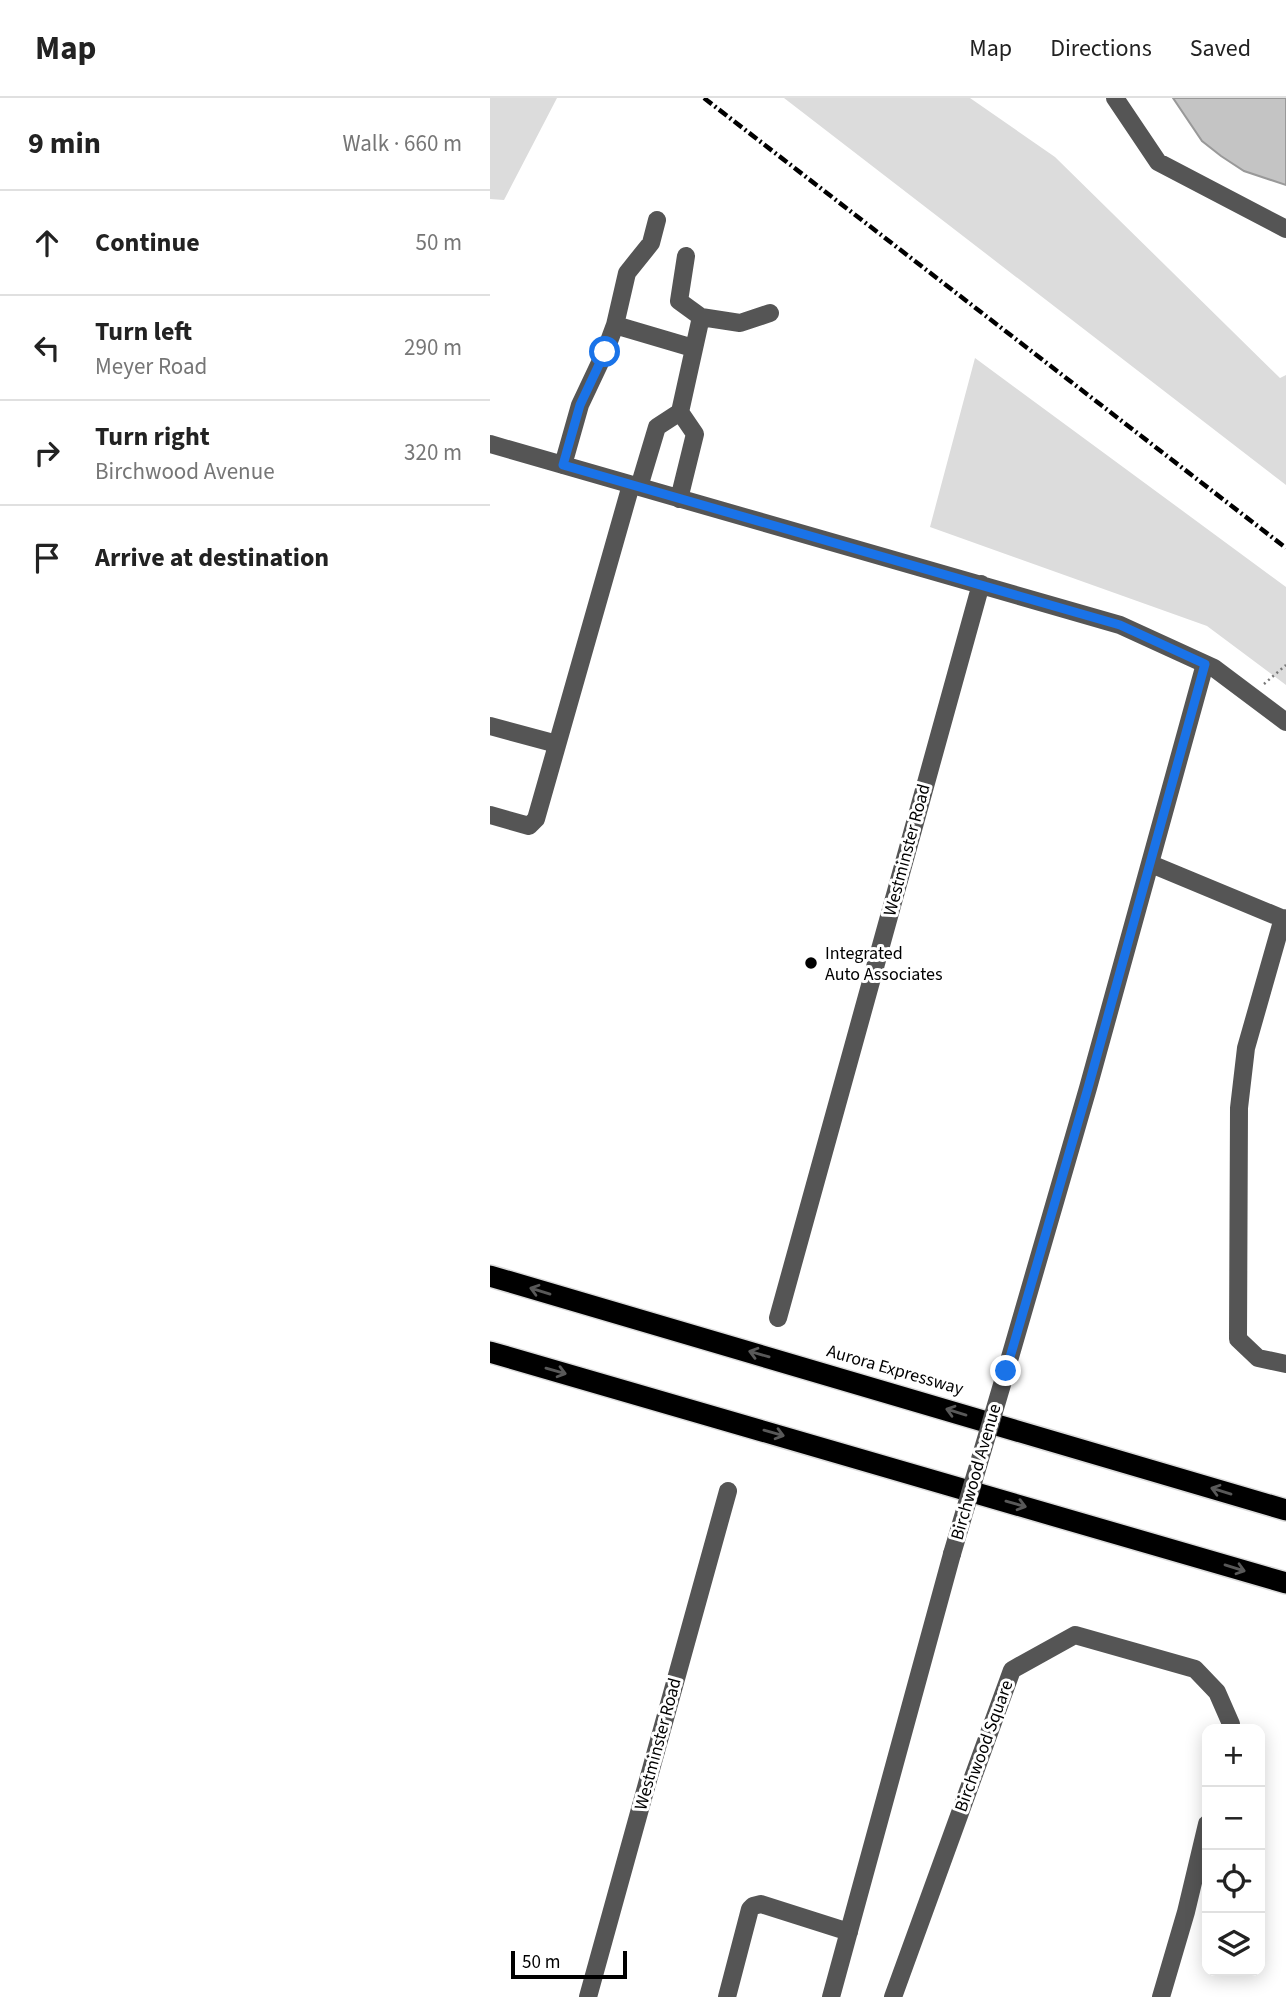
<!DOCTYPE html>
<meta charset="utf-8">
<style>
body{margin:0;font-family:"Source Sans 3",sans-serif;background:#f2f2f2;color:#222}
.controls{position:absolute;right:21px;bottom:21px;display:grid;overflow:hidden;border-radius:14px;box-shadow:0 4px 18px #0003}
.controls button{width:63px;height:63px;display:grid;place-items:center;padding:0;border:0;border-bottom:2px solid #e0e0e0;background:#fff;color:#222;font:35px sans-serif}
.scale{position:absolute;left:21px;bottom:18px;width:116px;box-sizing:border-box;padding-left:7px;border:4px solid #000;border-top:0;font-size:19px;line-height:24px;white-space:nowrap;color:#000;-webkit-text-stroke:5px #fff;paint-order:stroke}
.stop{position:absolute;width:21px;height:21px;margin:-16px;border:5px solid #1a73e8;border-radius:50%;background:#fff}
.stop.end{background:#1a73e8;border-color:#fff;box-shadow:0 2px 7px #0008}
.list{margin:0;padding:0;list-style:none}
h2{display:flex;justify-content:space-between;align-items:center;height:91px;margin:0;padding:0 28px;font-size:30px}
h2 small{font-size:23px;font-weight:400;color:#767676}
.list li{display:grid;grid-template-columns:46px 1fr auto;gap:21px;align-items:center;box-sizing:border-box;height:105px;padding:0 28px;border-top:2px solid #e0e0e0}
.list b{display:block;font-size:26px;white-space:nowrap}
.list p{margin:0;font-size:23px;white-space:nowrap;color:#767676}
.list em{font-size:23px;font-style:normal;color:#767676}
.icon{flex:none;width:38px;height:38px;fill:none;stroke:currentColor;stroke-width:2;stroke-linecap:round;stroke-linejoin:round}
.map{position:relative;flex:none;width:796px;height:1899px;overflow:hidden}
header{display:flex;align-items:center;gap:42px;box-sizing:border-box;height:98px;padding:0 35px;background:#fff;border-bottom:2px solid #e0e0e0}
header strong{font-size:33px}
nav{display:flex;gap:38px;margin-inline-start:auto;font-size:24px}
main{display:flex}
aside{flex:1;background:#fff}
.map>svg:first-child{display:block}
.green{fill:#dcdcdc}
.building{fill:#c4c4c4;stroke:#999;stroke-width:2}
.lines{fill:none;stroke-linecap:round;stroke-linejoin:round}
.highway-casing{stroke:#dbdbdb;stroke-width:24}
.path{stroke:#777;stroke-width:2.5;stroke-dasharray:2 3.5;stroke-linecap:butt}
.minor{stroke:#555;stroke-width:18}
.highway{stroke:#000;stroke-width:21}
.rail{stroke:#000;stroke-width:4.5;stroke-dasharray:10 3.5 2 3.5;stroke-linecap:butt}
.minor-bridge{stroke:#555;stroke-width:18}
.oneway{stroke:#595959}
.route{stroke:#1a73e8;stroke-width:9}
.poi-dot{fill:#000;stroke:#fff;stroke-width:2.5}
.labels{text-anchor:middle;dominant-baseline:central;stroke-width:6;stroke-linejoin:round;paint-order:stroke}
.street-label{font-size:18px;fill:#000;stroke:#fff}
.poi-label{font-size:18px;fill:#000;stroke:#fff;text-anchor:start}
</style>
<header>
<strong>Map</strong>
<nav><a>Map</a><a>Directions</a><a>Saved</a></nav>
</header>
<main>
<aside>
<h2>9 min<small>Walk · 660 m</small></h2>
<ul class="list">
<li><svg class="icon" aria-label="ahead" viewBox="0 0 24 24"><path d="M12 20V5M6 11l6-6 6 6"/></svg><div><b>Continue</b></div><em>50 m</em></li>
<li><svg class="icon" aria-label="left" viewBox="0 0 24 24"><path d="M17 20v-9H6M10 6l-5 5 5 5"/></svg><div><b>Turn left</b><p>Meyer Road</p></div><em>290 m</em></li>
<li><svg class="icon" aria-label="right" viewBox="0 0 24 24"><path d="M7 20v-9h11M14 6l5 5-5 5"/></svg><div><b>Turn right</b><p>Birchwood Avenue</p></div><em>320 m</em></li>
<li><svg class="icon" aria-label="arrive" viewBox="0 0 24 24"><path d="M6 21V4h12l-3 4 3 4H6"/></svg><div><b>Arrive at destination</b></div></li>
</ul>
</aside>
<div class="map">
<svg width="796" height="1899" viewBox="0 0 796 1899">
<rect width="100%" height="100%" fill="#fff"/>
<path class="green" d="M0,0H67L14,102L0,101Z
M294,0H480L565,59L790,280L796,277V387Z
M485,260L796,489V587L717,528L440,429Z"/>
<path class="building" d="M683,0H796V87L754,73L731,58L712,43Z"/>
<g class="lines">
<g class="highway-casing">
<path id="highway" d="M0,1178L796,1412
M0,1254L796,1485"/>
</g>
<path class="path" d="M774,586L796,567"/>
<path class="minor" d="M625,0L668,64L796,131
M167,122L161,145L137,175L125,227L203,250
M211,219L250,225L280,215
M190,314L211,219L189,203L196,158
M0,346L630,527L724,570L796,624
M73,367L90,307L115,254L125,227
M149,389L167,329L190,314L205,336L189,401
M0,628L67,646
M0,717L39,728L46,721L141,387
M661,766L796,822
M793,820L756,950L749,1010L748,1241L768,1260L796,1266
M288,1220L491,486
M516,1273L598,990L715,566
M98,1899L238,1393
M237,1899L260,1811L263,1808L271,1806L359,1834
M341,1899L462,1456
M403,1899L522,1572L585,1537L705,1571L727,1594L741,1626L740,1631
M671,1899L696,1814L717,1726"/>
<use href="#highway" class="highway"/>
<path class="rail" d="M214,0L796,450"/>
<path class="minor-bridge" d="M462,1456L516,1273"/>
</g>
<defs><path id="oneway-shaft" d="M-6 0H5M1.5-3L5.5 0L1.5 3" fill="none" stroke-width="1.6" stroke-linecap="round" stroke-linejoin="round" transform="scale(1.75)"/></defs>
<g class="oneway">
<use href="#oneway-shaft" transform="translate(50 1193) rotate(-163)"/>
<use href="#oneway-shaft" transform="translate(269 1256) rotate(-164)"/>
<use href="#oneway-shaft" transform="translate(66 1273) rotate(16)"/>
<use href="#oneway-shaft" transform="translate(466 1314) rotate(-163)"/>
<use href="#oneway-shaft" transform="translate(284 1335) rotate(16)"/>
<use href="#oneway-shaft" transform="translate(731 1393) rotate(-163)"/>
<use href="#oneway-shaft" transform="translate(526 1406) rotate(16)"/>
<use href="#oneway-shaft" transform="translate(745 1470) rotate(17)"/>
</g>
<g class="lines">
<path class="route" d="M115,254L90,307L73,367L630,527L715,566L598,990L516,1273"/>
</g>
<circle class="poi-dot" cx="321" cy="865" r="7"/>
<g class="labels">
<g class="street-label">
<text transform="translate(417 752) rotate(-75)">Westminster Road</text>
<text transform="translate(405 1272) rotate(16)">Aurora Expressway</text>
<text transform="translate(486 1374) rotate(-74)">Birchwood Avenue</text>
<text transform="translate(168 1646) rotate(-75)">Westminster Road</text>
<text transform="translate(494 1648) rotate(-70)">Birchwood Square</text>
</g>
<g class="poi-label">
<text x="335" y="855">Integrated<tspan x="335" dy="21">Auto Associates</tspan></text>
</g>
</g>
</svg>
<div class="controls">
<button>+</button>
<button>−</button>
<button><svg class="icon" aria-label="locate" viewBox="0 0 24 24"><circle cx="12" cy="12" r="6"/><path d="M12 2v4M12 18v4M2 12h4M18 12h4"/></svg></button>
<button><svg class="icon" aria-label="layers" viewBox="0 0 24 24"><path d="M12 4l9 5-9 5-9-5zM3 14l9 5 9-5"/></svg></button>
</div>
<div class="scale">50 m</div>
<div class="stop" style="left:115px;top:254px"></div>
<div class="stop end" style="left:516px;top:1273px"></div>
</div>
</main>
